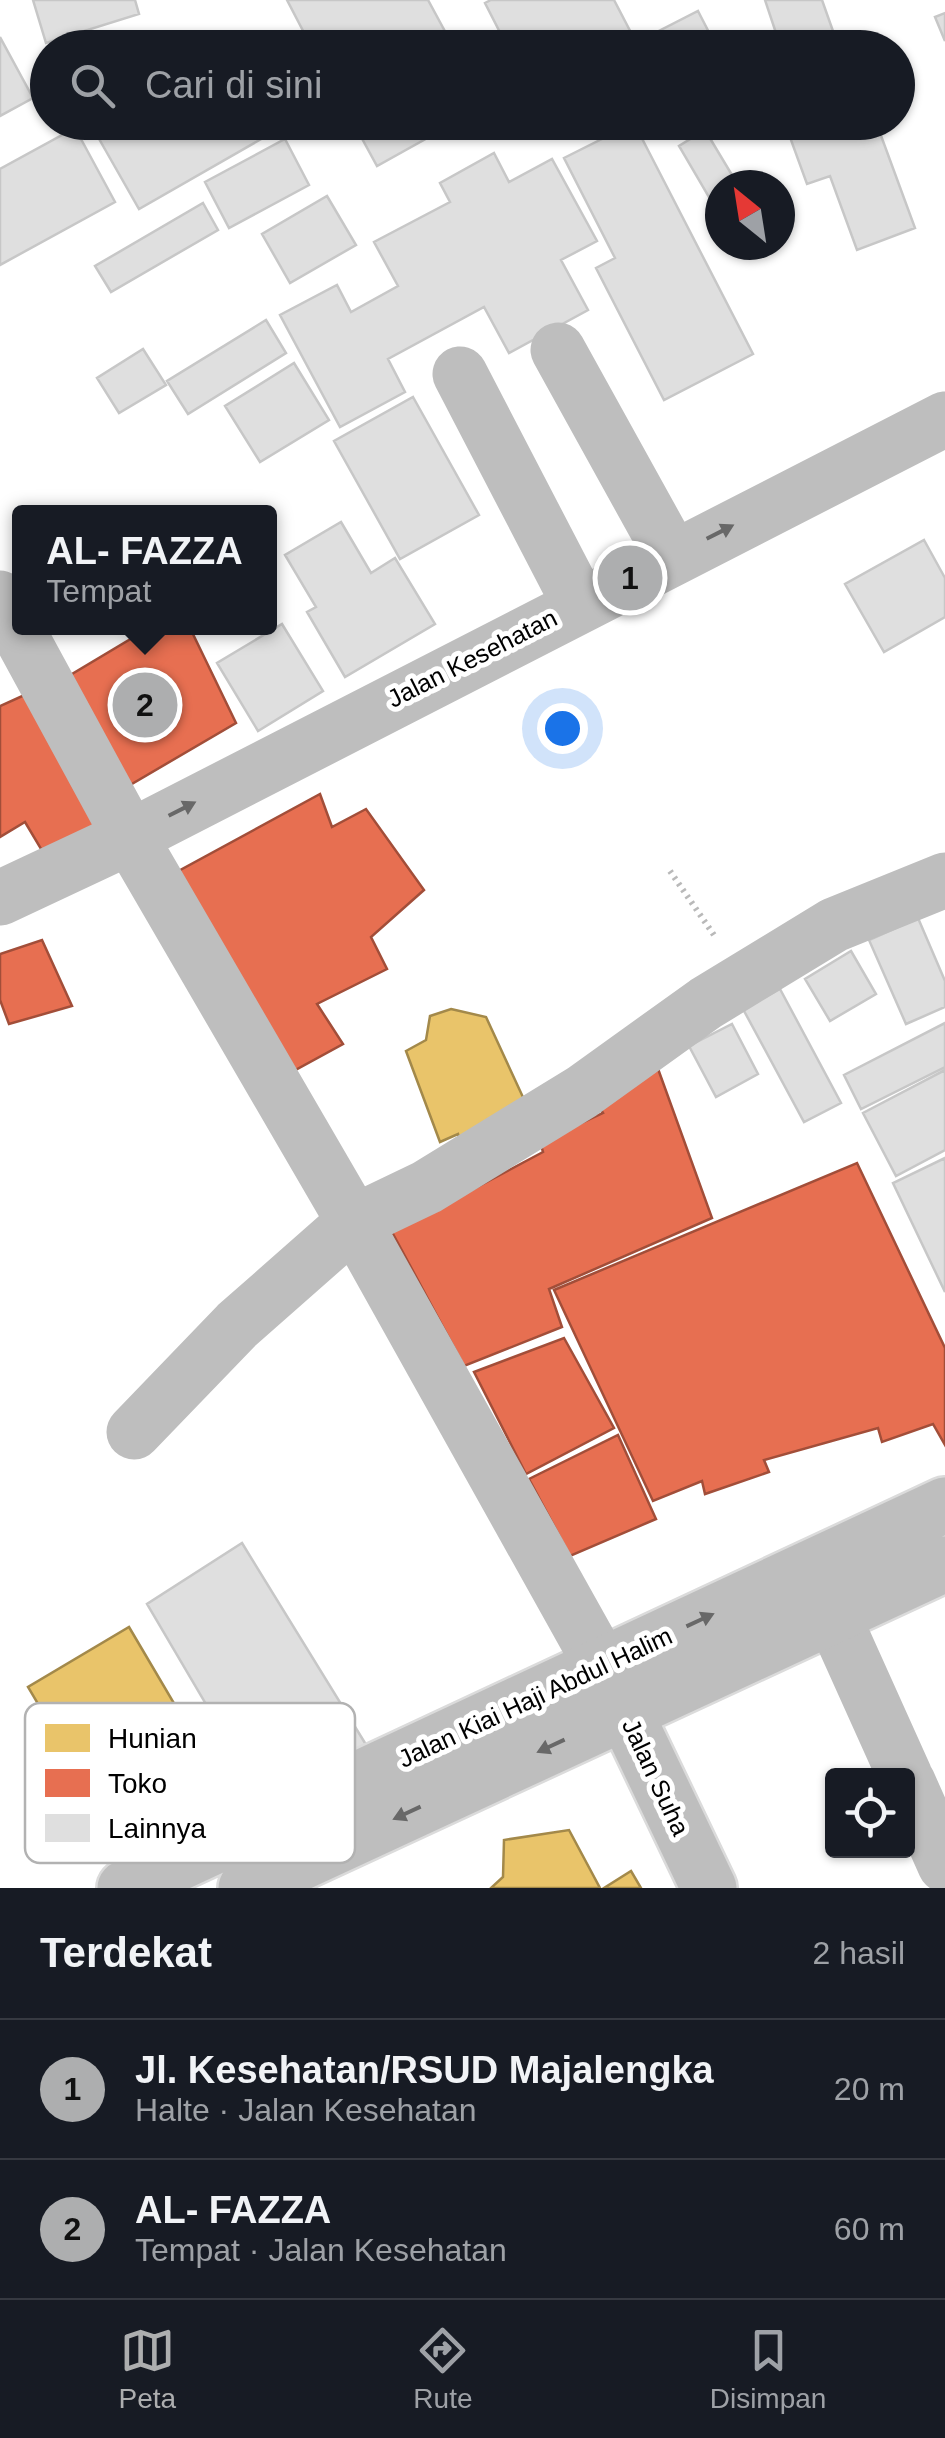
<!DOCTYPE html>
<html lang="id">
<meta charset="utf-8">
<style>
body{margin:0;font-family:Arial,sans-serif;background:#242831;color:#f1f3f6}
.controls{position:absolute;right:30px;bottom:30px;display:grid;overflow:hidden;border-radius:10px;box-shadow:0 2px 8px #0004}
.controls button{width:90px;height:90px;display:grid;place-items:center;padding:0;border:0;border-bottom:2px solid #363941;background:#171b24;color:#f1f3f6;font:50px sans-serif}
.compass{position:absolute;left:705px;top:170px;width:90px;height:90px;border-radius:50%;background:#171b24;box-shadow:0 2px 8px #0004;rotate:330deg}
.you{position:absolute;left:562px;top:728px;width:35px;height:35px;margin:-25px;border:8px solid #fff;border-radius:50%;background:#1a73e8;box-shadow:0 0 0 15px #1a73e833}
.badge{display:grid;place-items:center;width:65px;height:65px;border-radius:50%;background:#adaeaf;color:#111;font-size:32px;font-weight:700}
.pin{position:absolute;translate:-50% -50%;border:5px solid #fff;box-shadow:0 2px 10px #0006}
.popup{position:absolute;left:12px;top:505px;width:265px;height:130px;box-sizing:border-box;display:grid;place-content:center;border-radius:10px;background:#171b24;filter:drop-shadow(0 2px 8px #0005);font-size:32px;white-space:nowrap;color:#9ea1a6}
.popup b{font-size:38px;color:#f1f3f6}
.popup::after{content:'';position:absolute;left:50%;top:100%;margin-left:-20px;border:20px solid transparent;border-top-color:#171b24}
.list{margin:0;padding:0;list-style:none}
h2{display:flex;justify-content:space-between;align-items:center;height:130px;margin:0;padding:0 40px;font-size:42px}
h2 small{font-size:32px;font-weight:400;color:#9ea1a6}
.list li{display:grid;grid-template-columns:65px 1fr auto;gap:30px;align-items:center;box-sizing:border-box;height:140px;padding:0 40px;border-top:2px solid #363941}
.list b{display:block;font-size:38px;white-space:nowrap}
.list p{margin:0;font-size:32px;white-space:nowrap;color:#9ea1a6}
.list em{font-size:32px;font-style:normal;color:#9ea1a6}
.icon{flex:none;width:55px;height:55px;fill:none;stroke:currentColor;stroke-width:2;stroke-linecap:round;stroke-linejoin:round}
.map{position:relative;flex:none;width:945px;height:1888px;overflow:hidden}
.search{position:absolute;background:#171b24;box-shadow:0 2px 8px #0004;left:30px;right:30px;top:30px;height:110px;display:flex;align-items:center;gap:25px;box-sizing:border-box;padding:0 35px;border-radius:55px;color:#9ea1a6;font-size:38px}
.sheet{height:410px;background:#171b24}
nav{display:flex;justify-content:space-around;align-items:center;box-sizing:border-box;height:140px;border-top:2px solid #363941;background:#171b24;font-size:28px;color:#9ea1a6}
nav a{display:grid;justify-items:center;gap:5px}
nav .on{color:#adaeaf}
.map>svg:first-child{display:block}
.homes{fill:#e9c46a;stroke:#a3894a;stroke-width:2.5}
.shops{fill:#e76f51;stroke:#a24e39;stroke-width:2.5}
.building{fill:#dfdfdf;stroke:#c7c7c7;stroke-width:2.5}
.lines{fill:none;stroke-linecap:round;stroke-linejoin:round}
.major-casing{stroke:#dbdbdb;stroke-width:60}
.path{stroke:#b9b9b9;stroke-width:6;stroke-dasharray:2.5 5;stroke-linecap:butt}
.minor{stroke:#bebebe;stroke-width:55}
.major{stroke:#bebebe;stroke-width:55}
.oneway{fill:#686868}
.labels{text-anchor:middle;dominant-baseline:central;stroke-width:10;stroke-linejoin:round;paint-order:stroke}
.street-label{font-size:25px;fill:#000;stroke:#fff}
.key{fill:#fff;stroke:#b2b2b2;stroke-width:2.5}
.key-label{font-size:28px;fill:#000}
</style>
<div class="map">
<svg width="945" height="1888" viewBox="0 0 945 1888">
<rect width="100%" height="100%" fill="#fff"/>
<path class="homes" d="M451,1009L486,1017L528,1108L465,1157L458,1134L440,1142L406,1051L426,1040L430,1016Z
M129,1627L228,1795L124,1849L28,1687Z
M569,1830L600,1888H491L503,1877L504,1840Z
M631,1871L641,1888H604Z"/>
<path class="shops" d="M149,628H190L236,723L113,795L52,686Z
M29,693L98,830L44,854L25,822L0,837V706Z
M320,794L332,827L366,809L424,890L371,937L387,969L317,1004L343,1044L288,1074L173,874Z
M42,940L72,1006L9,1024L0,1000V954Z
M657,1066L712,1218L549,1289L562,1327L464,1366L392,1232L543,1152L540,1142L603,1113L594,1098Z
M857,1163L945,1348V1445L933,1424L882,1442L878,1428L764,1460L769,1472L705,1494L702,1481L653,1501L554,1290Z
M564,1338L614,1428L526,1474L474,1372Z
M618,1435L656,1519L570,1556L529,1479Z"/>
<path class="building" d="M33,0H135L139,14L46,43Z
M287,0H428L454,48H312Z
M491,0H614L639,48H508L485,3Z
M765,0H822L839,48H781Z
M698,11L717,48H655L649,36Z
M945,13V41L935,17Z
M0,37L33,98L0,116Z
M107,122H291L139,209L94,130Z
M353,122H456L377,166Z
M804,122H876L915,228L857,250L830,176L807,184L787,129Z
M634,123L753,354L664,400L596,268L615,258L564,158Z
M75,128L115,202L0,265V169Z
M705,130L738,185H720V216L679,146Z
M285,139L309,185L229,228L205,182Z
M494,153L509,182L552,159L597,241L561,260L588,310L509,353L484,307L388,359L405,392L340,427L280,315L337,285L351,312L398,286L374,242L450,202L440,183Z
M327,196L356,245L290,283L262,234Z
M203,203L218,230L111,292L95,266Z
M266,320L286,353L188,414L167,381Z
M143,349L166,385L119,413L97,378Z
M294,363L329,420L260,462L225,406Z
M413,397L479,515L400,559L334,441Z
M341,522L371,573L395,558L435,624L345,677L307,612L316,607L285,555Z
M924,540L945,578V617L884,652L845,584Z
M282,624L323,691L258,731L217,663Z
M918,918L945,981V1007L906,1024L869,940Z
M851,951L876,994L830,1021L805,979Z
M780,989L841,1103L804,1122L743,1009Z
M945,1023V1067L861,1109L844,1075Z
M732,1024L758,1074L716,1097L689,1046Z
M945,1070V1150L896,1176L863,1113Z
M945,1158V1292L893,1183Z
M242,1543L373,1756L263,1801L147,1604Z"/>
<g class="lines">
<g class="major-casing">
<path id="major" d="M609,1679L709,1888
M125,1888L945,1505
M246,1888L945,1564"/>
</g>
<path class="path" d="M670,871L716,938"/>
<path class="minor" d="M558,350L672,556
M460,374L579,603
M0,598L130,837L354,1222L602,1666
M0,898L130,837L945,419
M134,1432L237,1325L354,1222L427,1187L582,1092L706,1003L834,925L945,880
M833,1616L905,1776
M908,1782L945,1865"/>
<use href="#major" class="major"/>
</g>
<defs><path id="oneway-solid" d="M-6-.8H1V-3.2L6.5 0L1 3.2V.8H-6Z" transform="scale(2.5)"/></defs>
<g class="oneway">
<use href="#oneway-solid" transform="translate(720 532) rotate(-27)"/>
<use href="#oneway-solid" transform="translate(182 809) rotate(-27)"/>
<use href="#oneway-solid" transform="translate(700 1620) rotate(-25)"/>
<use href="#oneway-solid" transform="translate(551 1746) rotate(155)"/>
<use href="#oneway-solid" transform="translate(407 1813) rotate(155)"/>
</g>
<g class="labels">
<g class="street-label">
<text transform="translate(472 658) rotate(-27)">Jalan Kesehatan</text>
<text transform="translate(535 1697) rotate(-25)">Jalan Kiai Haji Abdul Halim</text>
<text transform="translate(656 1777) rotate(65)">Jalan Suha</text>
</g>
</g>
<rect x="25" y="1703" width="330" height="160" rx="15" class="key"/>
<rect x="45" y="1724" width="45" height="28" fill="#e9c46a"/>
<rect x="45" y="1769" width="45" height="28" fill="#e76f51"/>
<rect x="45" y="1814" width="45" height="28" fill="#dfdfdf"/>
<g class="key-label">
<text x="108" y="1748">Hunian</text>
<text x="108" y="1793">Toko</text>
<text x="108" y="1838">Lainnya</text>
</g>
</svg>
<div class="controls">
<button><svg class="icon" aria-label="locate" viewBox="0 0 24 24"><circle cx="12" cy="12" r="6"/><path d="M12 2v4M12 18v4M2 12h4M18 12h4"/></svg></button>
</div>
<svg class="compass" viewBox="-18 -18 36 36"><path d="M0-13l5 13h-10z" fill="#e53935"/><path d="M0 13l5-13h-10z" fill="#9ea1a6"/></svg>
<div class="you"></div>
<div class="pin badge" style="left:630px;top:578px">1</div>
<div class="pin badge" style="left:145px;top:705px">2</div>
<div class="popup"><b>AL- FAZZA</b>Tempat</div>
<div class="search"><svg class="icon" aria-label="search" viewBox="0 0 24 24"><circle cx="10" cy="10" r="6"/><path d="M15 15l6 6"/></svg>Cari di sini</div>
</div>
<section class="sheet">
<h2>Terdekat<small>2 hasil</small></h2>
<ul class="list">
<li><span class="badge">1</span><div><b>Jl. Kesehatan/RSUD Majalengka</b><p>Halte · Jalan Kesehatan</p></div><em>20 m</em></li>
<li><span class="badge">2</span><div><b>AL- FAZZA</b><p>Tempat · Jalan Kesehatan</p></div><em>60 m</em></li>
</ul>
</section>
<nav>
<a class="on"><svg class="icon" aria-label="map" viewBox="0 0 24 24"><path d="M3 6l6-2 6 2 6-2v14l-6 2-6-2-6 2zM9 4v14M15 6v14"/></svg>Peta</a>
<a><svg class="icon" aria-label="directions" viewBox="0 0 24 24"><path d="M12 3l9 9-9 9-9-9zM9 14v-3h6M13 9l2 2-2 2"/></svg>Rute</a>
<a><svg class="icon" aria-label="saved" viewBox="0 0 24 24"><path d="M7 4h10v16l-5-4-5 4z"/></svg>Disimpan</a>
</nav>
